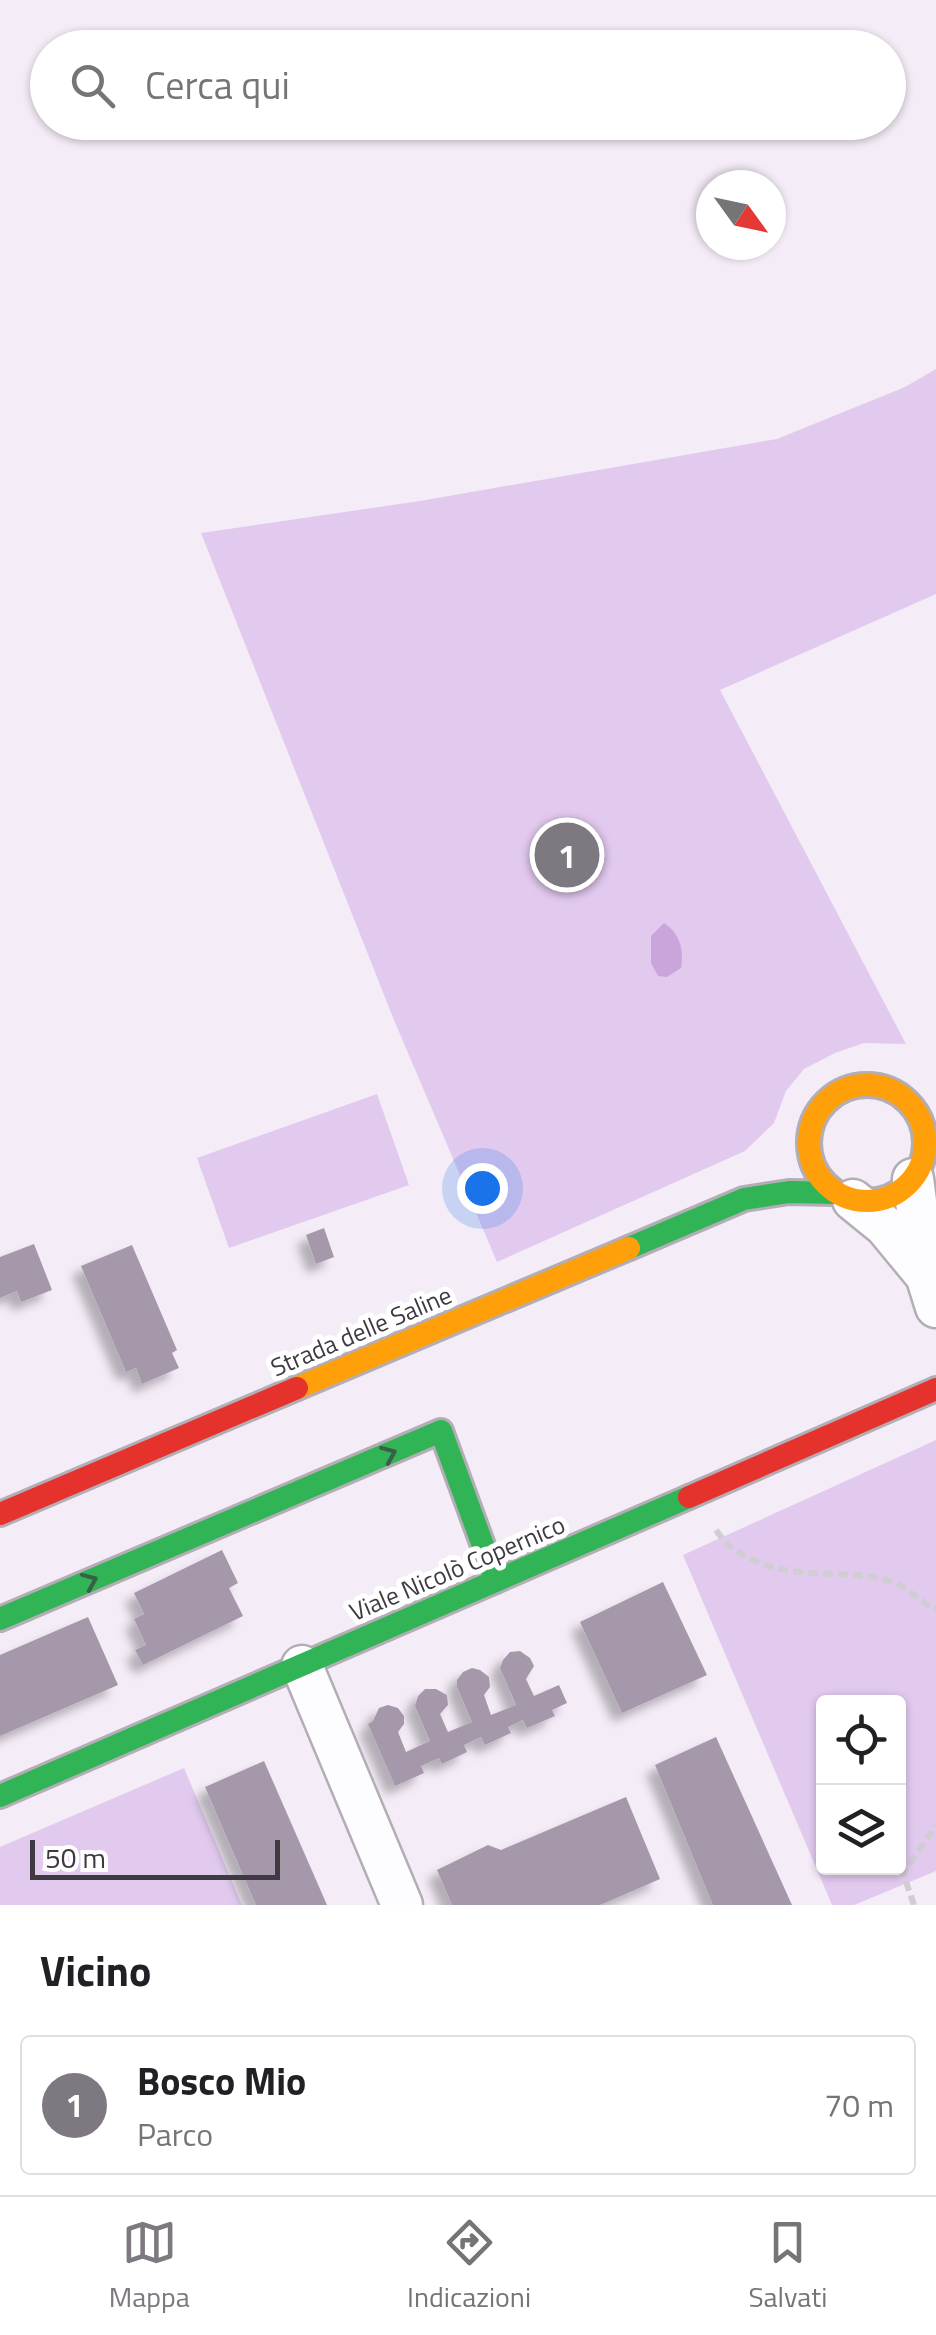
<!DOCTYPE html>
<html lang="it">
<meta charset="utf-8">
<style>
body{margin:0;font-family:"Titillium Web",sans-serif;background:#f2f2f2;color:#202124}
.controls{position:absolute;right:30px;bottom:30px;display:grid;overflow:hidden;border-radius:10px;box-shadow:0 2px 8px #0004}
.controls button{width:90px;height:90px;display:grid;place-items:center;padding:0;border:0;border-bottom:2px solid #e0e0e0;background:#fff;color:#202124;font:50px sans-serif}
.compass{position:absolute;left:696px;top:170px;width:90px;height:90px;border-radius:50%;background:#fff;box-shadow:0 2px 8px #0004;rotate:123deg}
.scale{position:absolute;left:30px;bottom:25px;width:250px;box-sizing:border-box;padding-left:10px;border:5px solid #3f3a42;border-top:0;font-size:28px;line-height:35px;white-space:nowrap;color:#3f3a42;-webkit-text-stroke:8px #fff;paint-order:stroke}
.you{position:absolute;left:482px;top:1188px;width:35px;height:35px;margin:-25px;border:8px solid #fff;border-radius:50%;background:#1a73e8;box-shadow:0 0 0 15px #1a73e833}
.badge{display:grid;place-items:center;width:65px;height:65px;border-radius:50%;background:#7e7881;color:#fff;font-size:32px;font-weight:700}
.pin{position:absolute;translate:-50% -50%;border:5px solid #fff;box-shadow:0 2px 10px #0006}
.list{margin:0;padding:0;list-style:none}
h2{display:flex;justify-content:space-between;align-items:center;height:130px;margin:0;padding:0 40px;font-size:42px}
h2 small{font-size:32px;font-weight:400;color:#757577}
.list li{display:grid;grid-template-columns:65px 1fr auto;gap:30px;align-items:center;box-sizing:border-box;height:140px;margin:0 20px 20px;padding:0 20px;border:2px solid #e0e0e0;border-radius:10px}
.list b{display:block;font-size:38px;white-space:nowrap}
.list p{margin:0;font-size:32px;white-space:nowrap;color:#757577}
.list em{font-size:32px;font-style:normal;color:#757577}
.icon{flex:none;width:55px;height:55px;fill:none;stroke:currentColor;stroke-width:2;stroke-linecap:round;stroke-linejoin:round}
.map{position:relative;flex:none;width:936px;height:1905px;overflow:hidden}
.search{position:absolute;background:#fff;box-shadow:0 2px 8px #0004;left:30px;right:30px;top:30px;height:110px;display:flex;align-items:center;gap:25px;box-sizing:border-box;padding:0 35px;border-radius:55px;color:#757577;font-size:38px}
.sheet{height:290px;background:#fff}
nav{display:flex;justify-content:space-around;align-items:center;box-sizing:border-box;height:140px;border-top:2px solid #e0e0e0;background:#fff;font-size:28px;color:#757577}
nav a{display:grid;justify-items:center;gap:5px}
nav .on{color:#7e7881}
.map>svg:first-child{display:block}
.green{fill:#e2caef;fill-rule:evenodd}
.water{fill:#c9a5dc}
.building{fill:#a598ab;filter:url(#shadow)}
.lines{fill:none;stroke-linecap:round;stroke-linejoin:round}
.street-casing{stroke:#b3adb5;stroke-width:45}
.fast-casing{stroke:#b3adb5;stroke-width:28}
.slow-casing{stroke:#b3adb5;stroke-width:28}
.jam-casing{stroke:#b3adb5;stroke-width:28}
.path{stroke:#d0ced2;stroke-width:6;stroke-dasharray:10 5;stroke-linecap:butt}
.street{stroke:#fdfcfe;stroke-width:40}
.fast{stroke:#30b455;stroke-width:22}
.slow{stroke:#ff9f0a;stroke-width:22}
.jam{stroke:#e5322d;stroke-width:22}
.oneway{stroke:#3a5f48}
.labels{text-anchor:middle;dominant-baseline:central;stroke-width:10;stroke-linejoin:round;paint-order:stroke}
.street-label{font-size:25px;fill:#3f3a42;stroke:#fff}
</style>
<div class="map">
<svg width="936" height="1905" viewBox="0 0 936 1905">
<defs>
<filter id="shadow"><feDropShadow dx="-9" dy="9" stdDeviation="5" flood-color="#0004"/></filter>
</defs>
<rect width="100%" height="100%" fill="#f4ecf7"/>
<path class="green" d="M936,369V594L720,690L906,1044L864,1043L835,1053L804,1069L786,1091L774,1123L745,1151L497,1262L394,1020L201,533L420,501L777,439L905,387Z
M377,1094L409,1185L229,1248L197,1158Z
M936,1440V1871L854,1905H832L683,1555ZM824,1702H898V1868H824Z
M184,1768L242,1905H0V1847Z"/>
<path class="water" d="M664,923C680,934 684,949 681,968L667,977L658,976L651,963V936Z"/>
<path class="building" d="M324,1228L334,1257L316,1264L306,1235Z
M34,1244L52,1290L21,1302L17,1291L0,1298V1257Z
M132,1245L177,1350L172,1353L179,1368L142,1384L136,1368L126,1372L81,1266Z
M222,1550L238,1583L229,1588L243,1616L143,1665L135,1650L146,1645L134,1619L144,1614L134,1593Z
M663,1582L707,1675L622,1713L580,1622Z
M88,1617L118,1685L0,1736V1655Z
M520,1651L530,1658L534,1666L526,1679L534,1696L559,1685L567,1703L552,1710L555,1716L527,1728L523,1720L508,1727L511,1733L485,1745L481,1737L464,1745L467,1752L442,1764L439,1758L421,1766L424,1773L395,1786L368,1724L373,1721L379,1708L388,1705L398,1708L404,1716V1724L398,1732L406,1752L430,1741L415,1706L418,1696L425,1689H436L447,1695L448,1705L440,1714L448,1732L472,1722L457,1687V1680L463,1672L472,1668L480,1670L489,1677L490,1687L484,1695L491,1715L516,1705L500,1668L503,1660L510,1652Z
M716,1737L792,1905H713L655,1765Z
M264,1761L327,1905H256L205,1787Z
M626,1797L660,1879L600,1905H452L437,1870L488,1845L501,1850Z"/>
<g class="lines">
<g class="street-casing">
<path id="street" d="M913,1179L926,1275L936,1307
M853,1200L885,1226L923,1272
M302,1666L402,1905"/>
</g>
<g class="fast-casing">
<path id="fast" d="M629,1248L744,1199L789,1192L836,1193
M0,1619L441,1431L496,1581
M0,1796L689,1497"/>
</g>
<g class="slow-casing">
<path id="slow" d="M809 1143a58 58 0 1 1 116 0a58 58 0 1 1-116 0Z
M297,1388L629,1248"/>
</g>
<g class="jam-casing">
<path id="jam" d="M689,1497L936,1389
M0,1514L297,1388"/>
</g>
<path class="path" d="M716,1530C726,1545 735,1551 751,1559C799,1582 843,1567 890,1581C908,1587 920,1602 936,1609
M914,1905L903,1873L936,1826"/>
<use href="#street" class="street"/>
<use href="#fast" class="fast"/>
<use href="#slow" class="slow"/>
<use href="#jam" class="jam"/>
</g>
<defs><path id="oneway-chevron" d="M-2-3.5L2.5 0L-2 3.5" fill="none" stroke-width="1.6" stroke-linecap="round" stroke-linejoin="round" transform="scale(2.5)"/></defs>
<g class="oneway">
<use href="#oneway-chevron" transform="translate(389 1454) rotate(-23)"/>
<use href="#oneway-chevron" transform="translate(90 1581) rotate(-23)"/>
</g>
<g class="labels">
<g class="street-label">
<text transform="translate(361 1331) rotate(-23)">Strada delle Saline</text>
<text transform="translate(457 1568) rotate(-23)">Viale Nicolò Copernico</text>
</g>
</g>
</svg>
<div class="controls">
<button><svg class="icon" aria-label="locate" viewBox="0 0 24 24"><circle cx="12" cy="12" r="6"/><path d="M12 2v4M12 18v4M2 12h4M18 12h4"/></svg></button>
<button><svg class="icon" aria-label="layers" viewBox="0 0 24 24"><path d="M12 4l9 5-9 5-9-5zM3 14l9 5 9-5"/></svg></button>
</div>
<svg class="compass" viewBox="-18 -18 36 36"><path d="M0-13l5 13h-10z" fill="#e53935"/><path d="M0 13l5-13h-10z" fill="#757577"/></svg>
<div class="scale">50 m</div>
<div class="you"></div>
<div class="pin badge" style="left:567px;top:855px">1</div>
<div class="search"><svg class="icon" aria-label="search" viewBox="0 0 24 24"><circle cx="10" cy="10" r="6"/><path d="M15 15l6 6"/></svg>Cerca qui</div>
</div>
<section class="sheet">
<h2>Vicino<small></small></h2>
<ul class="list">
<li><span class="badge">1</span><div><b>Bosco Mio</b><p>Parco</p></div><em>70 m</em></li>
</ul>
</section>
<nav>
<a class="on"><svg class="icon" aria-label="map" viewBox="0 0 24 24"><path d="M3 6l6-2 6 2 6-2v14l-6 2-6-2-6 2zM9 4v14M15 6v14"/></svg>Mappa</a>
<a><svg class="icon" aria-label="directions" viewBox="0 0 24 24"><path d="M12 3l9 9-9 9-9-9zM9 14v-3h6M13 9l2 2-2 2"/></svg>Indicazioni</a>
<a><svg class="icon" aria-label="saved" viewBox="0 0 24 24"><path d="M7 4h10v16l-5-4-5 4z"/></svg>Salvati</a>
</nav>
